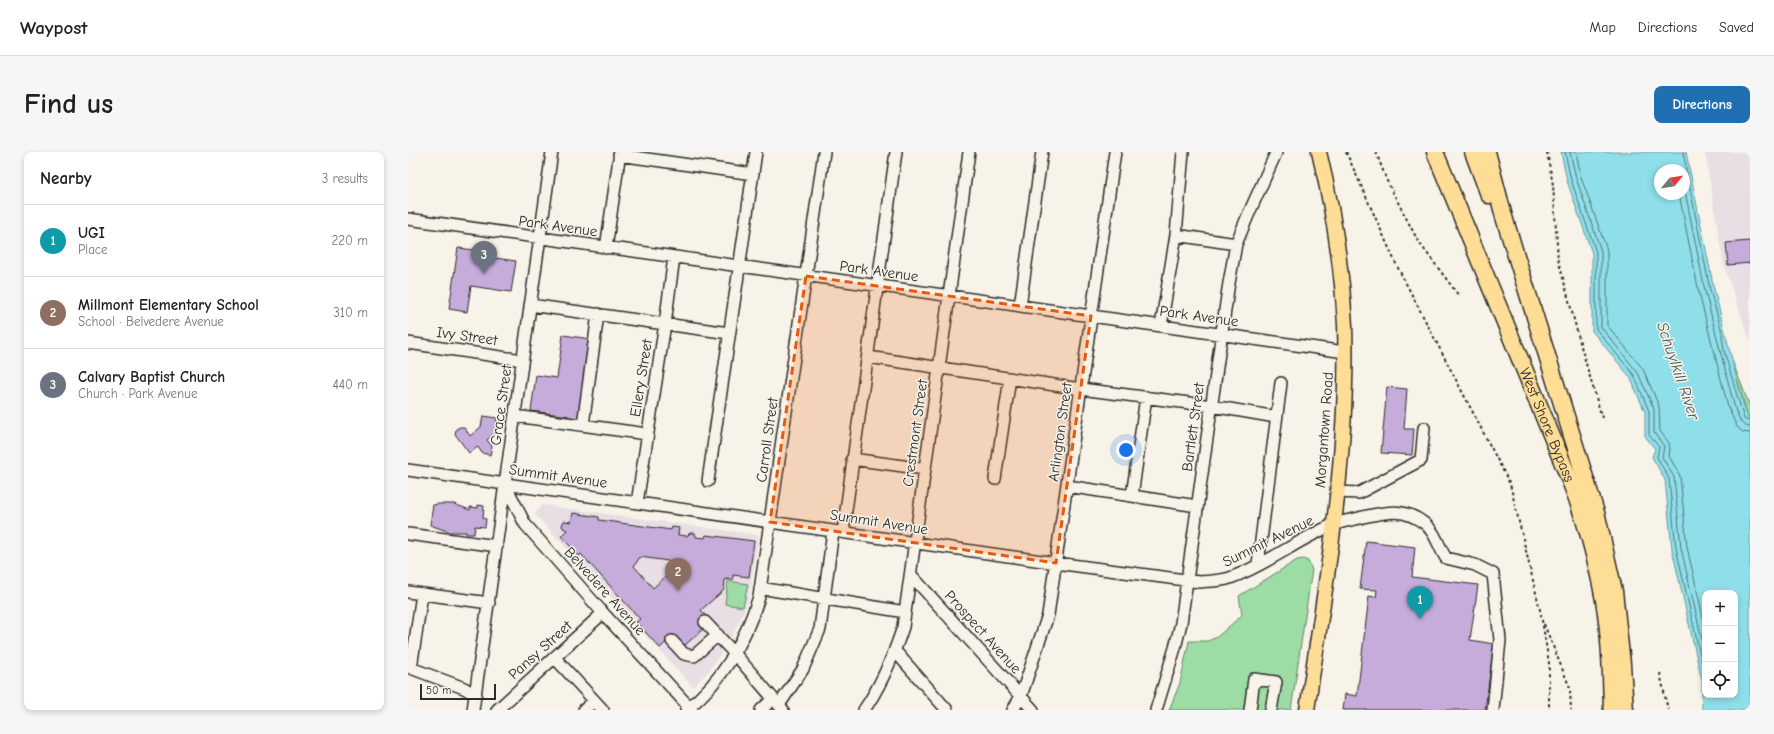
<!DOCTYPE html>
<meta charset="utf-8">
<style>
body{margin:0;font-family:"Comic Neue",sans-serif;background:#f6f6f6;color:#202124}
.controls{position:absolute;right:12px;bottom:12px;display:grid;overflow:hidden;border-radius:8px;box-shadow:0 2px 6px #0003}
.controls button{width:36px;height:36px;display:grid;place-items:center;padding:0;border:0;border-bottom:1px solid #e0e0e0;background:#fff;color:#202124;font:20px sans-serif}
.compass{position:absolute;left:1246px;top:12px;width:36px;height:36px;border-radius:50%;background:#fff;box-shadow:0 2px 6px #0003;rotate:60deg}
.scale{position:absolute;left:12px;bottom:10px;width:76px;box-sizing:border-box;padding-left:4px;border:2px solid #2b2b2b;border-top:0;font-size:11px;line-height:14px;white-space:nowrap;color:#2b2b2b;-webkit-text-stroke:3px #f7f3e8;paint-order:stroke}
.you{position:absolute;left:718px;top:298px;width:14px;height:14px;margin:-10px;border:3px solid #fff;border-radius:50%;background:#1a73e8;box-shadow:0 0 0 6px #1a73e833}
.badge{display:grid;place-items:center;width:26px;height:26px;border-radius:50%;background:#1f6fb2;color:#fff;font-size:13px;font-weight:700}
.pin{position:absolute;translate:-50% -33px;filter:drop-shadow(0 1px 2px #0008)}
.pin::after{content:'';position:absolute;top:21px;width:14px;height:12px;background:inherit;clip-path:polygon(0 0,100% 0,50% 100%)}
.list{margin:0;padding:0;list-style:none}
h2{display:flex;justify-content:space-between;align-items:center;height:52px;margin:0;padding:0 16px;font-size:17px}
h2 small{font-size:13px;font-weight:400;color:#757577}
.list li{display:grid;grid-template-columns:26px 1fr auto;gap:12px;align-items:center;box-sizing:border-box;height:72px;padding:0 16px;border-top:1px solid #e0e0e0}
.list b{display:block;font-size:15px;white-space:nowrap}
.list p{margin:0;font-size:13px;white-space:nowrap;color:#757577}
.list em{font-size:13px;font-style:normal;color:#757577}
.icon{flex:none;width:22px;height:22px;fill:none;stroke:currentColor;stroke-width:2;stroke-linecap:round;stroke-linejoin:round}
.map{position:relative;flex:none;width:1342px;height:558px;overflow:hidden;border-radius:8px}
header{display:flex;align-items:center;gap:24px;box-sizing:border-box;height:56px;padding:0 20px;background:#fff;border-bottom:1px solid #e0e0e0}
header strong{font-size:19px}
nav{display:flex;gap:22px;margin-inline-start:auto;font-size:14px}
.intro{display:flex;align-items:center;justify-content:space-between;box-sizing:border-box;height:96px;padding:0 24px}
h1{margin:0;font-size:28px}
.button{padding:10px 18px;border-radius:8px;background:#1f6fb2;color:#fff;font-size:14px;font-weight:700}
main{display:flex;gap:24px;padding:0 24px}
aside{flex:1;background:#fff;border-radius:8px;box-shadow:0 2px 6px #0003}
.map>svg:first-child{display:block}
.built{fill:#e8dee4}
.green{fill:#9ddca5;stroke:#648468}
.water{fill:#8fdfea;stroke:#67979e;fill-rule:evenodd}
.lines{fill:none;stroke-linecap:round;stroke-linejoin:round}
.shore{stroke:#537377;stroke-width:1}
.building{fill:#c6acda;stroke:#2b2b2b;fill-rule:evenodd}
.minor-casing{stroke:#2b2b2b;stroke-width:14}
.major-casing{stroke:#2b2b2b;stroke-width:17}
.highway-casing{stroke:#2b2b2b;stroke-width:19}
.path{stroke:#2b2b2b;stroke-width:2;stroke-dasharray:3 3;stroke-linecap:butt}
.minor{stroke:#f7f3e8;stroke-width:11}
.major{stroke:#fedd96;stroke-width:14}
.highway{stroke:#fedd96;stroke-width:16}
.marked{fill:#e8590c;fill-opacity:0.2;stroke:#e8590c;stroke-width:3;stroke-dasharray:8 5;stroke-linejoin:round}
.labels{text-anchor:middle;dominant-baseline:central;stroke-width:3;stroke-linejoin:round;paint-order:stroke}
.street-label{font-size:15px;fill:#2b2b2b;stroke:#f7f3e8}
.water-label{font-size:16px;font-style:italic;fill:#44585b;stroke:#f7f3e8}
</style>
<header>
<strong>Waypost</strong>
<nav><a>Map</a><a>Directions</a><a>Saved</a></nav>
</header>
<div class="intro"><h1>Find us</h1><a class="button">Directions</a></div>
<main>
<aside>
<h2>Nearby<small>3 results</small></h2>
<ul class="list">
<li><span class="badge" style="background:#0f9aa8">1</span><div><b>UGI</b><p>Place</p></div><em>220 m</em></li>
<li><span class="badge" style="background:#8d6e63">2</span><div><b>Millmont Elementary School</b><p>School · Belvedere Avenue</p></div><em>310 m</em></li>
<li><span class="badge" style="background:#6b7280">3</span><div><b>Calvary Baptist Church</b><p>Church · Park Avenue</p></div><em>440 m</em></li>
</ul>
</aside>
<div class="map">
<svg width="1342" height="558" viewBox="0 0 1342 558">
<rect width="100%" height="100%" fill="#f7f3e8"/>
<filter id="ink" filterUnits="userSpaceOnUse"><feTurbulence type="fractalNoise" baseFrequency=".025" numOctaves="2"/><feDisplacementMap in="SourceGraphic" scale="8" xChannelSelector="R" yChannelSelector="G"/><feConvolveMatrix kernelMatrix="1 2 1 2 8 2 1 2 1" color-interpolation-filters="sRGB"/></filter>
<g filter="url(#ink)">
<path class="built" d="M1297,0H1342V190L1315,110Z
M134,353L351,383L340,450L327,479L302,518L285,535L127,362Z"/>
<path class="green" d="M1320,198L1342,255V271Z
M895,407L900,409L904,418L883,558H761L772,531L781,489H800L809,485L834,463L831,444L889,408Z
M320,429L340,432L335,455L317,452Z"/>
<path class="water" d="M1153,0H1278L1306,137L1335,251L1342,271V558H1294V529L1264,397L1257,328L1244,305L1247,297L1237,284V260L1222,225L1184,179V101L1159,29ZM1252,18H1276V42H1252ZM1297,441H1327V543H1297Z"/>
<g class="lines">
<path class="shore" d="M1157,0L1163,28L1188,100V177L1226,223L1241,259V283L1251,295L1249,305L1261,327L1268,396L1297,524
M1162,0L1168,26L1193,99V175L1230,221L1246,257V281L1256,294L1254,305L1266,325L1273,396L1297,501
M1168,0L1173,25L1199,98V173L1235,217L1251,254L1252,279L1261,291L1262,297L1261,304L1272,324L1279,395L1297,474
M1275,0L1302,138L1313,176L1316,199L1336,267L1342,270
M1276,34L1297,139L1326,253C1329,262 1331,274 1342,275
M1271,42L1291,141L1320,255L1329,275L1335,280L1342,281"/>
</g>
<path class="building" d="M1342,89V111L1320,113L1318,91Z
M50,96L67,98L66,103L108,109L103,140L63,134L59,160L41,157Z
M155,183L183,187L173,270L161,269V264L123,259L128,223L149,226Z
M979,235L999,237L996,277H1006L1004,303L973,301Z
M75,264L89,266L87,281L79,288L84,294L82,303L74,301L70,295L61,301L47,282L48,277L52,275H56L62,284L73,275Z
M30,352H46L62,358V355L70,356V353L76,354L75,366L78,367L77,375L67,374L66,382H58V380H42L22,373L25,353Z
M165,361L191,365V368L263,378L264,375L271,376L270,383L279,384L282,381H287L288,385L297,386L298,383L346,389L341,425L325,423V428L317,427L316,438L293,458L299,465L291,473L295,477L276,494L266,483L252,496L228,470L232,467L173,402L171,404L153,384L159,378L155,376L154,373L156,369L163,370ZM232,405L260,409L267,416L245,436L226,414Z
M958,389L1007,395L1004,425L1070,433L1062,488L1086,492L1077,558H935L937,542L949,544L961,444L968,445L969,438L952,437Z"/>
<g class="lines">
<g class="minor-casing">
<path id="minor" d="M211,3L345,22
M0,67L937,200
M768,83L828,92
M198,96L212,0
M122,153L321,181
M612,154L634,0
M753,174L768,83L775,0
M0,191L114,208
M460,205L673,237L804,254L868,265
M107,264L239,282
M175,273L190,162
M444,307L517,317
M0,318L648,411L792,430C802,429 813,429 822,426C859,413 890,387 925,373C935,369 945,368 955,365C978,360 995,355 1016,371C1028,380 1030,394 1038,406L1067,413L1085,422L1092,488L1085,558
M587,327L602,226
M300,329L348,0
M97,332L117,372L195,461L284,558
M659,334L789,354
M929,340L951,341L1013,308L1016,276
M724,344L738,245
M229,351L257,172L266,105
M435,380L488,0
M0,382L89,394
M850,412L873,231
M503,423L625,558
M352,436L497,460
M0,440L81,451
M297,470L327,502L375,558
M264,489L276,502L286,504L310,483
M487,499L539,558
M147,506L195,558
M0,515L56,536L68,543
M3,516L14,442
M371,553L395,517L412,477L425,379
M65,558L144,0
M89,558L195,461
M176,558L186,549
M278,558C316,527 336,491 351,445L416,0
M353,558L365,547
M456,558C474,532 485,505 495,475L561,0
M605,558L613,544L640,463L707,0
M748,558L767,496L773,471L820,137L828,92L841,61L868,1
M842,558L846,527L868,530L863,558"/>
</g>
<g class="major-casing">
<path id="major" d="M899,558C918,431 941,302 937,173C934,115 925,57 911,0"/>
</g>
<g class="highway-casing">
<g id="highway">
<path id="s1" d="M1027,0L1163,331C1176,364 1186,398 1193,433C1202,474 1203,516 1204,558"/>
<path d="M1065,0L1081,43"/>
<path d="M1079,0L1096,65L1189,364L1206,439L1214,512L1217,558"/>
</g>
</g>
<path class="path" d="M938,0L989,114L1102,332L1133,462L1141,511V558
M968,0L979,29L1010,89L1051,144
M1139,0L1145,33L1150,107L1174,198L1194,266
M1136,472L1162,536L1163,558
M1252,521L1260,558"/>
<use href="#minor" class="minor"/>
<use href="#major" class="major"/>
<use href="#highway" class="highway"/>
</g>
</g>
<path class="marked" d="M398,124L683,164L648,411L362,370Z"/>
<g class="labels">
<g class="street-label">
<text transform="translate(150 74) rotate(8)">Park Avenue</text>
<text transform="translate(471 119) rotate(8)">Park Avenue</text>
<text transform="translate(791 164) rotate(8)">Park Avenue</text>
<text transform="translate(59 184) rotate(8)">Ivy Street</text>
<text transform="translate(233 226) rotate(-81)">Ellery Street</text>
<text transform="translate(93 253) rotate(-82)">Grace Street</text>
<text stroke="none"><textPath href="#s1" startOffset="295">West Shore Bypass</textPath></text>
<text transform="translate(785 275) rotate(-82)">Bartlett Street</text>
<text transform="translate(916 278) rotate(-86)">Morgantown Road</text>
<text transform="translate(652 280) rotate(-82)">Arlington Street</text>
<text transform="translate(507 281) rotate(-82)">Crestmont Street</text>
<text transform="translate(359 288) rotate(-82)">Carroll Street</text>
<text transform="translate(150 324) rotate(8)">Summit Avenue</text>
<text transform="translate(471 370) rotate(9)">Summit Avenue</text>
<text transform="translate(860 389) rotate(-26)">Summit Avenue</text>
<text transform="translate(197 439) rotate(48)">Belvedere Avenue</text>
<text transform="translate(575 480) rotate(48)">Prospect Avenue</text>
<text transform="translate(132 498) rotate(-42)">Pansy Street</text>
</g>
<g class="water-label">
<text transform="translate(1270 219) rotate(71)">Schuylkill River</text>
</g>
</g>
</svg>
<div class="controls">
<button>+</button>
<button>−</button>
<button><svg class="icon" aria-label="locate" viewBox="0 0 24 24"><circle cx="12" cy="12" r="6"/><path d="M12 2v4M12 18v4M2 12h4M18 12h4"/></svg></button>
</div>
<svg class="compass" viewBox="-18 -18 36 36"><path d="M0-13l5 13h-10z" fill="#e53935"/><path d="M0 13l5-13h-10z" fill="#757577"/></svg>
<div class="scale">50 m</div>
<div class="you"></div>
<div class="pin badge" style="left:1012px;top:467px;background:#0f9aa8">1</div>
<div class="pin badge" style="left:270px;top:439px;background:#8d6e63">2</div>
<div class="pin badge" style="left:76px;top:122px;background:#6b7280">3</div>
</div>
</main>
